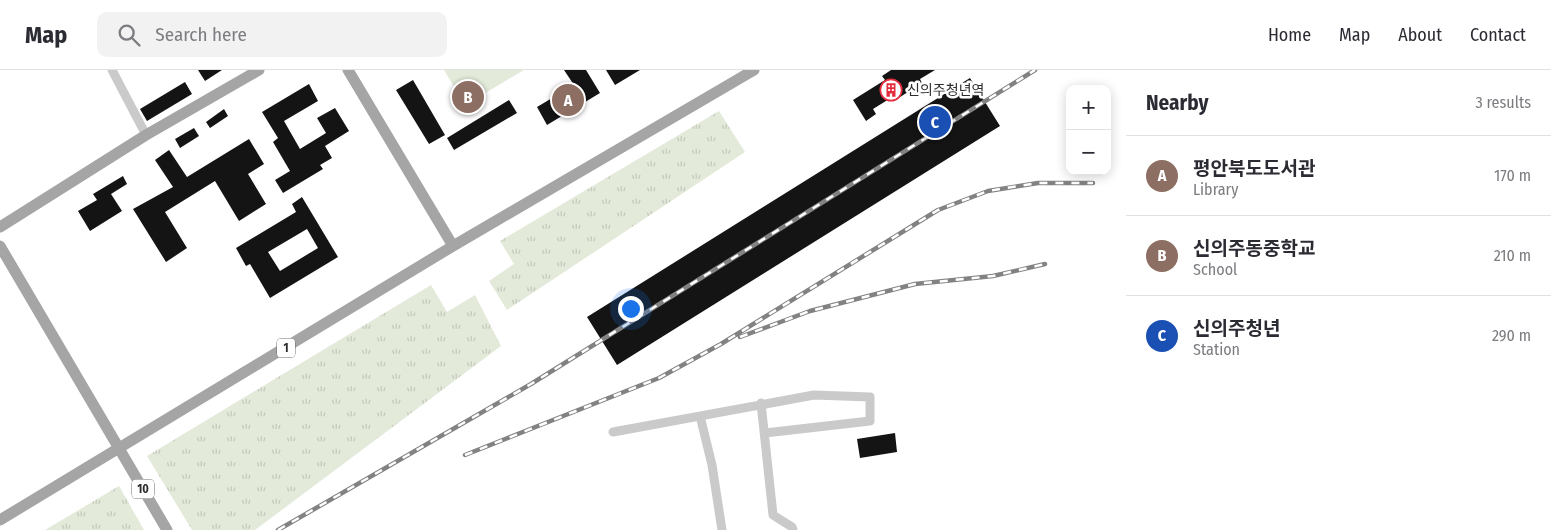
<!DOCTYPE html>
<meta charset="utf-8">
<style>
body{margin:0;font-family:"Fira Sans Condensed","Noto Sans KR",sans-serif;background:#f2f2f3;color:#2b2b33}
.controls{position:absolute;right:15px;top:15px;display:grid;overflow:hidden;border-radius:10px;box-shadow:0 2px 12px #0003}
.controls button{width:45px;height:45px;display:grid;place-items:center;padding:0;border:0;border-bottom:1px solid #e1e1e2;background:#fff;color:#2b2b33;font:25px sans-serif}
.you{position:absolute;left:630px;top:238px;width:18px;height:18px;margin:-12px;border:4px solid #fff;border-radius:50%;background:#1a73e8;box-shadow:0 0 0 8px #1a73e833}
.badge{display:grid;place-items:center;width:32px;height:32px;border-radius:50%;background:#e42e3e;color:#fff;font-size:16px;font-weight:700}
.pin{position:absolute;translate:-50% -50%;border:2px solid #fff;box-shadow:0 1px 5px #0006}
.list{margin:0;padding:0;list-style:none}
h2{display:flex;justify-content:space-between;align-items:center;height:65px;margin:0;padding:0 20px;font-size:21px}
h2 small{font-size:16px;font-weight:400;color:#7c7c81}
.list li{display:grid;grid-template-columns:32px 1fr auto;gap:15px;align-items:center;box-sizing:border-box;height:80px;padding:0 20px;border-top:1px solid #e1e1e2}
.list b{display:block;font-size:19px;white-space:nowrap}
.list p{margin:0;font-size:16px;white-space:nowrap;color:#7c7c81}
.list em{font-size:16px;font-style:normal;color:#7c7c81}
.icon{flex:none;width:28px;height:28px;fill:none;stroke:currentColor;stroke-width:2;stroke-linecap:round;stroke-linejoin:round}
.map{position:relative;flex:none;width:1126px;height:460px;overflow:hidden}
header{display:flex;align-items:center;gap:30px;box-sizing:border-box;height:70px;padding:0 25px;background:#fff;border-bottom:1px solid #e1e1e2}
header strong{font-size:24px}
nav{display:flex;gap:28px;margin-inline-start:auto;font-size:18px}
.search{width:350px;height:45px;background:#f2f2f3;display:flex;align-items:center;gap:12px;box-sizing:border-box;padding:0 18px;border-radius:10px;color:#7c7c81;font-size:19px}
main{display:flex}
aside{flex:1;background:#fff}
.map>svg:first-child{display:block}
.grass{fill:url(#grass-tufts)}
.garden{fill:#e3eada}
.building{fill:#141414;fill-rule:evenodd}
.lines{fill:none;stroke-linecap:round;stroke-linejoin:round}
.minor{stroke:#cacaca;stroke-width:9}
.major{stroke:#a5a5a5;stroke-width:11}
.rail-casing{stroke:#828282;stroke-width:4.5}
.rail{stroke:#fff;stroke-width:2.5;stroke-dasharray:8;stroke-linecap:butt}
.labels{text-anchor:middle;dominant-baseline:central;stroke-width:5;stroke-linejoin:round;paint-order:stroke}
.shield{fill:#fff;stroke:#6c6c6c;stroke-width:1}
.shield-label{font-size:12px;font-weight:bold;fill:#2d2d2d}
.poi-label{font-size:14px;fill:#2d2d2d;stroke:#fff;text-anchor:start}
</style>
<header>
<strong>Map</strong>
<div class="search"><svg class="icon" aria-label="search" viewBox="0 0 24 24"><circle cx="10" cy="10" r="6"/><path d="M15 15l6 6"/></svg>Search here</div>
<nav><a>Home</a><a>Map</a><a>About</a><a>Contact</a></nav>
</header>
<main>
<div class="map">
<svg width="1126" height="460" viewBox="0 0 1126 460">
<defs>
<pattern id="grass-tufts" width="24" height="20" patternUnits="userSpaceOnUse" patternTransform="scale(1.25)"><rect width="24" height="20" fill="#e3eada"/><path d="M3 7l-1-3M5 7V3M7 7l1-3M15 17l-1-3M17 17v-4M19 17l1-3" fill="none" stroke="#c3c9bb"/></pattern>
</defs>
<rect width="100%" height="100%" fill="#fff"/>
<path class="grass" d="M719,41L745,82L507,240L489,211L514,194L500,171Z
M431,215L447,242L475,225L501,276L255,460H192L147,386Z
M119,416L144,460H45Z"/>
<path class="garden" d="M444,0H524L465,35Z"/>
<path class="building" d="M198,0H222L205,11Z
M564,0H586L600,23L547,55L537,37L574,15Z
M606,0H640L615,15Z
M891,0H935L920,9L922,13L897,29L894,26L873,39L876,44L866,51L853,30L885,10L882,6Z
M970,8L1000,56L617,295L587,247Z
M413,10L445,65L429,74L396,20Z
M185,12L192,24L147,51L140,39Z
M309,14L318,31L284,51L300,79L326,63L317,48L335,38L349,61L325,76L332,88L320,95L323,99L283,123L275,110L290,101L273,72L278,68L262,42Z
M509,30L517,43L454,80L447,68Z
M224,39L228,46L210,58L206,52Z
M194,58L199,66L180,78L175,69Z
M249,69L264,94L248,104L266,134L239,151L215,111L165,142L187,178L166,192L133,139L173,117L155,90L169,80L187,107Z
M123,106L127,114L111,124L122,141L90,161L78,141L97,130L93,124Z
M302,127L338,187L270,228L250,194L246,196L236,178L296,142L292,134ZM307,159L318,178L280,201L268,182Z
M895,363L897,382L860,388L857,369Z"/>
<g class="lines">
<path class="minor" d="M112,0L146,65
M761,333L773,445L792,457L793,460
M700,346L712,395L722,460
M613,362L814,325L870,327V351L765,363"/>
<path class="major" d="M348,0L453,176
M0,157L146,65L259,0
M0,176L167,460
M0,450L453,176L754,0"/>
<g class="rail-casing">
<path id="rail" d="M740,267L810,241L915,214L993,206L1045,194
M465,385L659,308L721,274L938,140L988,121L1038,113H1093
M278,460L531,314L1035,0"/>
</g>
<use href="#rail" class="rail"/>
</g>
<defs>
<g id="building-ring" transform="scale(1.125)"><circle r="9.5" fill="#fff" stroke="#e42e3e" stroke-width="1.5"/><path d="M-4-6H4V6H1V3H-1V6H-4ZM-2.5-4.3h1.7v1.8h-1.7ZM.8-4.3h1.7v1.8H.8ZM-2.5-1h1.7V.8h-1.7ZM.8-1h1.7V.8H.8Z" fill="#e42e3e"/></g>
</defs>
<g fill-rule="evenodd">
<use href="#building-ring" x="891" y="20"/>
</g>
<g class="labels">
<g class="shield">
<rect x="277" y="268.5" width="18" height="19" rx="4"/>
<rect x="132" y="409.5" width="22" height="19" rx="4"/>
</g>
<g class="shield-label">
<text x="286" y="278">1</text>
<text x="143" y="419">10</text>
</g>
<g class="poi-label">
<text x="907" y="20">신의주청년역</text>
</g>
</g>
</svg>
<div class="controls">
<button>+</button>
<button>−</button>
</div>
<div class="you"></div>
<div class="pin badge" style="left:568px;top:30px;background:#8d6e63">A</div>
<div class="pin badge" style="left:468px;top:27px;background:#8d6e63">B</div>
<div class="pin badge" style="left:935px;top:52px;background:#1a4fb4">C</div>
</div>
<aside>
<h2>Nearby<small>3 results</small></h2>
<ul class="list">
<li><span class="badge" style="background:#8d6e63">A</span><div><b>평안북도도서관</b><p>Library</p></div><em>170 m</em></li>
<li><span class="badge" style="background:#8d6e63">B</span><div><b>신의주동중학교</b><p>School</p></div><em>210 m</em></li>
<li><span class="badge" style="background:#1a4fb4">C</span><div><b>신의주청년</b><p>Station</p></div><em>290 m</em></li>
</ul>
</aside>
</main>
